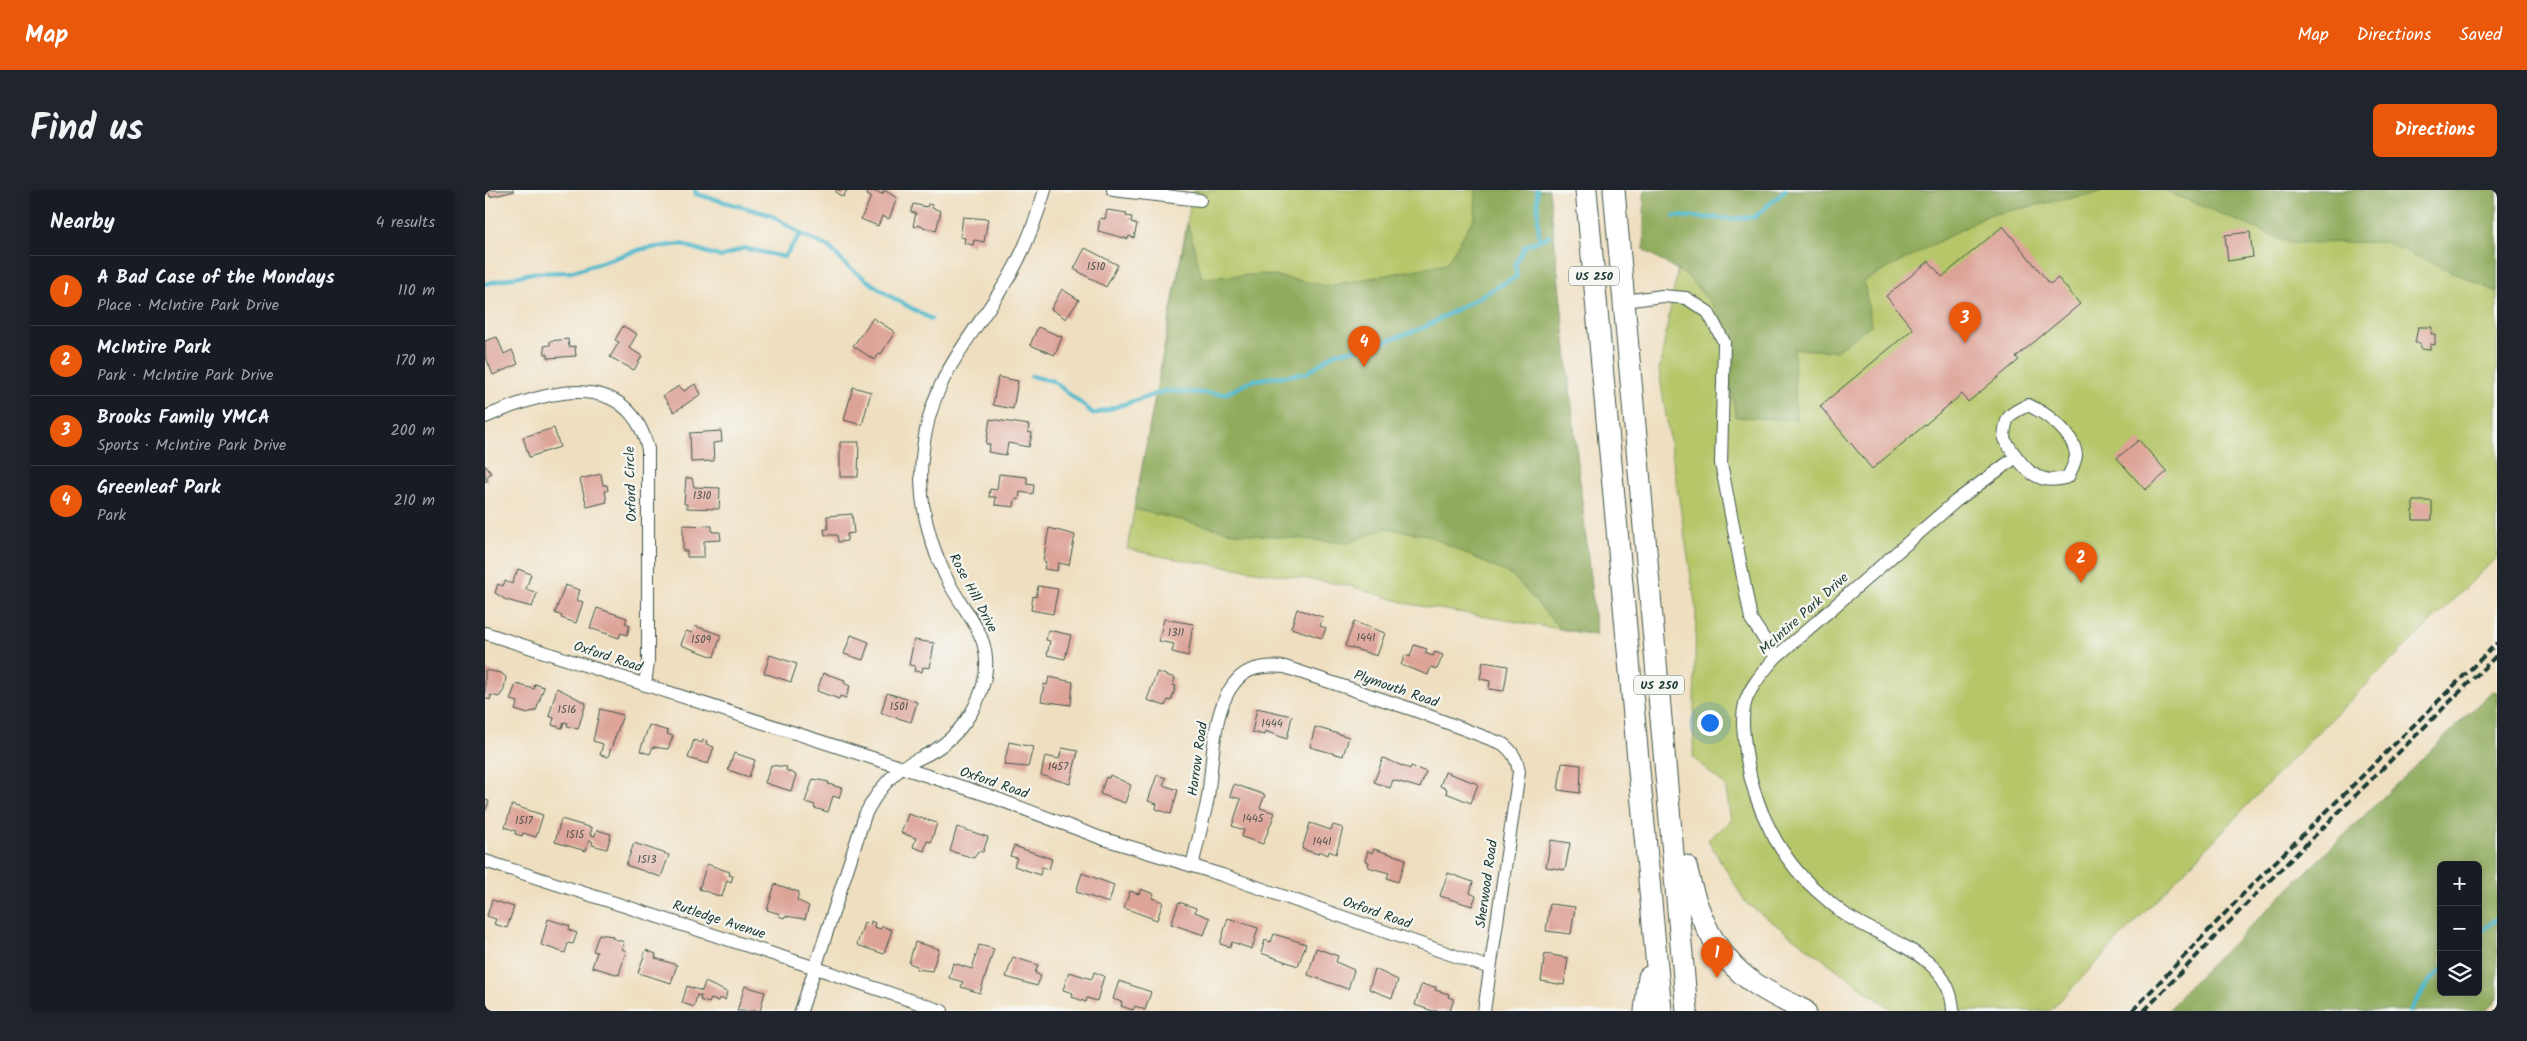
<!DOCTYPE html>
<meta charset="utf-8">
<style>
body{margin:0;font-family:Kalam,sans-serif;background:#20242c;color:#f1f3f6}
.controls{position:absolute;right:15px;bottom:15px;display:grid;overflow:hidden;border-radius:8px;box-shadow:0 2px 12px #0003}
.controls button{width:45px;height:45px;display:grid;place-items:center;padding:0;border:0;border-bottom:1px solid #363941;background:#171b24;color:#f1f3f6;font:25px sans-serif}
.you{position:absolute;left:1224px;top:532px;width:18px;height:18px;margin:-12px;border:4px solid #fff;border-radius:50%;background:#1a73e8;box-shadow:0 0 0 8px #1a73e833}
.badge{display:grid;place-items:center;width:32px;height:32px;border-radius:50%;background:#ea580c;color:#fff;font-size:16px;font-weight:700}
.pin{position:absolute;translate:-50% -41px;filter:drop-shadow(0 1px 2px #0008)}
.pin::after{content:'';position:absolute;top:26px;width:18px;height:15px;background:inherit;clip-path:polygon(0 0,100% 0,50% 100%)}
.list{margin:0;padding:0;list-style:none}
h2{display:flex;justify-content:space-between;align-items:center;height:65px;margin:0;padding:0 20px;font-size:21px}
h2 small{font-size:16px;font-weight:400;color:#9ea1a6}
.list li{display:grid;grid-template-columns:32px 1fr auto;gap:15px;align-items:center;box-sizing:border-box;height:70px;padding:0 20px;border-top:1px solid #363941}
.list b{display:block;font-size:19px;white-space:nowrap}
.list p{margin:0;font-size:16px;white-space:nowrap;color:#9ea1a6}
.list em{font-size:16px;font-style:normal;color:#9ea1a6}
.icon{flex:none;width:28px;height:28px;fill:none;stroke:currentColor;stroke-width:2;stroke-linecap:round;stroke-linejoin:round}
.map{position:relative;flex:none;width:2012px;height:821px;overflow:hidden;border-radius:8px}
header{display:flex;align-items:center;gap:30px;box-sizing:border-box;height:70px;padding:0 25px;background:#ea580c;color:#fff}
header strong{font-size:24px}
nav{display:flex;gap:28px;margin-inline-start:auto;font-size:18px}
.intro{display:flex;align-items:center;justify-content:space-between;box-sizing:border-box;height:120px;padding:0 30px}
h1{margin:0;font-size:35px}
.button{padding:12px 22px;border-radius:8px;background:#ea580c;color:#fff;font-size:18px;font-weight:700}
main{display:flex;gap:30px;padding:0 30px}
aside{flex:1;background:#171b24;border-radius:8px;box-shadow:0 2px 12px #0003}
.map>svg:first-child{display:block}
.green{fill:#b6c669;stroke:#6a824e}
.forest{fill:#90ab5d;stroke:#587448;fill-rule:evenodd}
.lines{fill:none;stroke-linecap:round;stroke-linejoin:round}
.stream{stroke:#4cb7c9;stroke-width:4.5}
.building{fill:#dda397}
.minor-casing{stroke:#3e5549;stroke-width:14}
.trunk-casing{stroke:#3e5549;stroke-width:23}
.minor{stroke:#fff;stroke-width:12}
.trunk{stroke:#fff;stroke-width:21}
.rail{stroke:#1f3d34;stroke-width:4;stroke-dasharray:8 4;stroke-linecap:butt}
.labels{text-anchor:middle;dominant-baseline:central;stroke-width:4.5;stroke-linejoin:round;paint-order:stroke}
.number-label{font-size:11px;fill:#4e564d}
.shield{fill:#f6f6f2;stroke:#60746d;stroke-width:1}
.shield-label{font-size:12px;font-weight:bold;fill:#1f3d34}
.street-label{font-size:14px;fill:#1f3d34;stroke:#f6f6f2}
</style>
<header>
<strong>Map</strong>
<nav><a>Map</a><a>Directions</a><a>Saved</a></nav>
</header>
<div class="intro"><h1>Find us</h1><a class="button">Directions</a></div>
<main>
<aside>
<h2>Nearby<small>4 results</small></h2>
<ul class="list">
<li><span class="badge">1</span><div><b>A Bad Case of the Mondays</b><p>Place · McIntire Park Drive</p></div><em>110 m</em></li>
<li><span class="badge">2</span><div><b>McIntire Park</b><p>Park · McIntire Park Drive</p></div><em>170 m</em></li>
<li><span class="badge">3</span><div><b>Brooks Family YMCA</b><p>Sports · McIntire Park Drive</p></div><em>200 m</em></li>
<li><span class="badge">4</span><div><b>Greenleaf Park</b><p>Park</p></div><em>210 m</em></li>
</ul>
</aside>
<div class="map">
<svg width="2012" height="821" viewBox="0 0 2012 821">
<rect width="100%" height="100%" fill="#f6f6f2"/>
<filter id="ink" filterUnits="userSpaceOnUse"><feTurbulence type="fractalNoise" baseFrequency=".02" numOctaves="2"/><feDisplacementMap in="SourceGraphic" scale="10" xChannelSelector="R" yChannelSelector="G"/><feConvolveMatrix kernelMatrix="1 2 1 2 8 2 1 2 1" color-interpolation-filters="sRGB"/></filter>
<filter id="wash" filterUnits="userSpaceOnUse"><feTurbulence type="fractalNoise" baseFrequency=".0096" numOctaves="4" result="noise"/><feDisplacementMap in="SourceGraphic" scale="20" xChannelSelector="R" yChannelSelector="G"/><feGaussianBlur stdDeviation="1.12" result="paint"/><feColorMatrix in="noise" values="0 0 0 0 0 0 0 0 0 0 0 0 0 0 0 0 0 1.4 0 .05"/><feComposite in="paint" operator="in"/></filter>
<g filter="url(#wash)">
<rect width="100%" height="100%" fill="#efdfc0"/>
<path class="green" d="M708,0H1064L1111,445L924,414L861,395L685,368L642,359Z
M1197,0H2012V367L1824,551L1565,821H1409L1261,713L1223,650L1246,630L1240,595L1208,568L1211,419L1174,181L1204,17Z"/>
<path class="forest" d="M991,0H1064L1111,445L1075,439L1028,386L942,345L900,338L863,353L750,343L649,319L703,34L717,88L780,84L842,96L961,74L990,26Z
M1159,0H1625L1504,25L1379,91L1386,135L1351,161L1309,159L1311,230L1251,227L1232,120L1201,85L1159,60Z
M1679,0H2012V102L1901,52L1805,53Z
M2007,501L2012,502V809L2001,821H1683L1702,798ZM1956,675H1993V802H1956Z"/>
<g class="lines">
<path class="stream" d="M210,0L211,4L286,25L316,44
M1052,0L1054,49
M1189,26L1248,29L1270,27L1300,0
M0,94L47,83L86,82L157,59L196,54L236,67L259,58L299,67L316,44L345,58L362,76L403,105L446,129
M546,186L568,191L609,224L680,201L740,204L769,190L822,183L850,163L890,155L938,138L1032,86L1030,75L1040,56L1064,46
M1993,745L2012,728
M1925,821L1945,790L1956,780"/>
</g>
<g id="blocks">
<path class="building" d="M3,0H29L30,1L5,7Z
M352,0H362L358,7L350,2Z
M384,0L398,4L399,0L412,8L404,29L397,26L393,36L376,29L386,7L382,5Z
M428,14L442,17L443,14L447,15V18L456,21L451,41L432,35L431,37L428,36L431,23L426,22Z
M622,20L642,23L641,26L647,27L646,32L652,34L649,48L644,46L643,49L613,41L615,28L620,29Z
M478,27L503,29L499,52L489,50L488,55L479,53L480,48L475,47Z
M1518,36L1565,94L1573,88L1595,114L1531,167L1534,170L1483,212L1477,204L1387,279L1335,216L1428,139L1401,106L1444,71L1457,87Z
M1765,42L1768,67L1743,71L1740,45Z
M600,58L633,75L621,97L589,79Z
M577,99L594,110L581,129L566,119Z
M388,128L410,142L396,164L394,163L390,170L368,156Z
M138,136L152,144L144,158L157,166L149,180L125,167L134,152L130,150Z
M553,137L577,147L570,165L545,155Z
M1933,137H1947L1946,144H1950V155L1945,154V160L1935,159V153H1930Z
M12,147L19,164L27,160L33,174L8,185L0,165V151Z
M83,149L84,157L90,156L91,166L63,168V164H60L59,156L65,155V151Z
M513,187L533,191L528,219L508,215Z
M210,194L216,204L189,222L178,206L194,196L199,201Z
M368,197L386,202L377,235L359,230Z
M505,229L544,235L543,242L547,243L544,257L523,253L521,265L503,262L505,254H501Z
M69,238L75,257L44,267L38,247Z
M236,241L237,252L228,253L229,271L206,272L205,243Z
M1654,250L1682,282L1660,300L1632,268Z
M355,252H374L373,287H355Z
M0,275L6,283L1,287L3,290L0,292Z
M116,284L118,295H122L123,301H120L122,312L102,317L95,289Z
M514,284L542,287V294L549,295L548,304L535,302L534,310L530,309L529,317L510,315L511,307H504L505,299L512,300Z
M201,288H207L209,297L235,298L234,319L202,318V314H199Z
M1928,311H1947V330H1928Z
M367,324L369,343L362,344V351L353,352L352,345H340L339,339H343L342,326Z
M198,335L227,336V342H235L236,350L219,351V367H202V361H198Z
M564,338L590,345L584,375L573,373L572,381L559,379L561,372L558,371Z
M33,379L46,384L41,399L52,403L47,417L21,410L10,403L13,394L18,396L20,391L27,394Z
M80,395L95,400L92,410L98,412L91,433L76,428L77,426L70,423Z
M553,396L573,399L568,424L546,420L548,406L551,407Z
M112,418L142,428L140,433L145,435L142,445L136,443L134,448L105,438Z
M812,419L838,427L835,436L841,438L837,448L806,438Z
M679,429L708,434L703,466L687,462L689,454L674,451Z
M869,432L900,443L892,466L860,456Z
M210,436L236,445L229,467L196,455L201,441L207,443Z
M563,440L586,445L580,469L562,465L565,451L561,450Z
M366,445L384,452L378,470L359,464Z
M429,450L449,453L445,478L438,477L437,482L429,481L430,476L424,475Z
M929,455L942,459L940,463L948,466L950,462L958,465L952,479L946,477L943,485L916,475L920,465L925,467Z
M285,465L312,474L306,492L279,483Z
M998,472L1023,476L1019,501L1004,499L1005,491L995,489Z
M0,480L16,483L21,487L19,500L14,507L6,505L5,510L0,508Z
M672,482L690,488L688,495L691,496L686,511L683,510L680,516L662,510Z
M338,483L360,490L359,493L365,496L361,508L355,506L354,509L332,501Z
M564,487L588,492L586,515L556,511L559,494L562,495Z
M31,494L49,499L50,494L59,497L51,521L44,522L43,524L30,520L33,512L25,510Z
M72,498L101,513L93,539L82,536L83,533L79,532L77,538L67,535L69,528L64,526Z
M402,503L432,512L426,532L396,523Z
M772,518L807,526L802,549L780,541L779,545L767,542Z
M115,519L138,525L123,567L115,565L118,554L108,551Z
M164,535L183,541L182,544L188,546L183,559L168,557L165,564L155,561Z
M830,537L864,547L858,566L825,557Z
M209,550L217,553L218,550L222,551L221,554L229,557L223,574L203,568Z
M524,552L548,557L543,577L519,575Z
M577,558L593,561L585,594L556,585L560,566L574,569Z
M249,563L270,570L264,587L243,580Z
M898,568L925,579L926,576L941,582L935,598L908,590L905,598L889,592Z
M1077,573L1096,575L1095,603L1073,600Z
M286,575L302,577L301,580L311,585L306,601L280,593Z
M960,582L993,594L986,613L961,603L962,599L955,596Z
M625,585L646,595L640,613L615,604L621,587L624,588Z
M672,585L681,588L678,595L693,600L686,624L671,619L672,614L663,611Z
M328,589L344,592L343,594L357,598L354,608L348,606L343,622L329,618L330,615L320,612Z
M749,594L780,605L775,618L790,623L778,654L757,647L759,640L747,636L756,609L745,606Z
M0,610L4,611L0,622Z
M27,615L58,625L51,647L38,643L37,646L30,644L31,641L20,637Z
M423,624L452,633L446,652L442,651L439,661L428,657L431,648L416,643Z
M76,629L107,638L105,645L110,646L112,640L126,644L122,659L107,655L108,652L104,650L101,661L70,652Z
M825,633L846,640L848,635L858,638L851,664L844,661L843,665L834,661L833,664L817,659Z
M472,637L503,647L498,662L493,661L489,668L465,661Z
M1066,650L1085,653L1080,680L1061,677Z
M149,653L184,665L176,687L141,675Z
M529,656L567,669L564,679L557,677L555,685L529,676L532,668L525,666Z
M889,659L921,669L913,692L902,688L904,683L883,677L884,672L880,671L883,661L887,663Z
M222,674L245,682L244,685L248,686L246,692L242,690L237,707L214,699Z
M597,683L629,695L624,713L591,702Z
M963,683L988,692L985,703L991,706L987,716L955,706Z
M290,694L314,702L312,710L324,716L320,729L300,726L299,728L294,726L295,724L282,720Z
M656,699L669,704L667,708L678,712L672,730L639,718L645,701L654,704Z
M7,710L29,717L22,738L9,734L11,729L2,726Z
M694,712L711,718L710,722L725,728L719,745L686,734Z
M1065,714L1090,717L1086,744L1061,741Z
M743,728L773,738L767,759L747,752L745,757L735,754Z
M63,729L85,736L84,740L92,743L88,754L83,753L80,763L56,755Z
M386,731L390,733L389,737L396,739L397,736L407,740L399,764L372,755L379,733L385,735Z
M114,744L128,746L127,748L139,752L137,759L141,761L134,785L107,777L112,762L108,761Z
M789,744L821,754L813,776L776,763L780,750L786,752Z
M430,752L454,759L447,781L431,779L432,776L424,773Z
M494,755L509,759L495,803L476,797L478,792L464,788L468,773L487,779Z
M831,758L853,766L851,772L869,780L863,799L823,785Z
M161,760L171,764L170,768L192,775L186,793L153,783Z
M1060,764L1083,768L1079,795L1056,791Z
M528,767L553,775L550,783L556,786L552,796L521,787Z
M890,779L913,790L907,808L884,799Z
M584,782L607,789L609,782L619,786L612,811L602,808L601,812L587,807L588,803L578,800Z
M634,791L666,802L660,820L650,816L648,820L636,816L637,812L628,809Z
M220,792L242,802L240,810L234,808L233,811L226,809L224,813L215,810L216,806L212,805L209,817L197,813L202,796L217,801Z
M936,795L951,797L950,800L964,804L963,807L969,809L965,821H948L930,815Z
M260,796L280,802L275,821H252Z"/>
</g>
</g>
<g filter="url(#ink)">
<use href="#blocks" fill-opacity="0" stroke="#3e5549" stroke-width="1"/>
<g class="lines">
<g class="minor-casing">
<path id="minor" d="M628,0L715,10
M1140,111L1177,106L1201,108L1223,122L1239,152L1236,273L1266,429L1291,467
M1543,215C1561,223 1589,243 1591,265C1591,271 1586,280 1583,287C1549,298 1536,274 1519,249C1520,227 1523,224 1543,215Z
M0,227C58,202 142,175 163,259V472L160,495
M0,443L502,605L616,648L737,685L1005,778
M0,671L331,778L457,821
M707,676C712,655 717,634 722,613C729,575 725,513 756,486C768,476 785,476 800,477L926,519L1018,554C1028,562 1032,569 1034,582L999,821
M316,821L380,625C389,607 400,591 417,578C427,571 439,567 450,560C473,546 491,521 498,495C512,446 478,425 460,385C443,349 433,308 437,268C444,186 485,152 524,87C540,60 551,30 560,0
M1468,821C1467,766 1399,750 1361,725C1351,718 1341,709 1332,701C1295,669 1269,617 1262,569C1254,516 1255,508 1291,467L1471,311L1531,267"/>
</g>
<g class="trunk-casing">
<path id="trunk" d="M1101,0L1176,821
M1129,0L1202,821
M1201,676C1211,722 1229,766 1269,793C1285,804 1303,812 1320,821
M1160,821L1164,787"/>
</g>
<use href="#minor" class="minor"/>
<use href="#trunk" class="trunk"/>
<path class="rail" d="M1647,821L1764,698L2012,453
M1659,821L1770,705L2012,465"/>
</g>
</g>
<g class="labels">
<g class="number-label">
<text x="611" y="77">1510</text>
<text x="217" y="306">1310</text>
<text x="691" y="443">1311</text>
<text x="881" y="448">1441</text>
<text x="216" y="450">1509</text>
<text x="414" y="517">1501</text>
<text x="82" y="520">1516</text>
<text x="787" y="534">1444</text>
<text x="573" y="577">1457</text>
<text x="768" y="629">1445</text>
<text x="39" y="631">1517</text>
<text x="90" y="645">1515</text>
<text x="837" y="652">1441</text>
<text x="162" y="670">1513</text>
</g>
<g class="shield">
<rect x="1084" y="76.5" width="50" height="19" rx="4"/>
<rect x="1149" y="485.5" width="50" height="19" rx="4"/>
</g>
<g class="shield-label">
<text x="1109" y="86">US 250</text>
<text x="1174" y="495">US 250</text>
</g>
<g class="street-label">
<text transform="translate(146 294) rotate(-92)">Oxford Circle</text>
<text transform="translate(488 403) rotate(62)">Rose Hill Drive</text>
<text transform="translate(1319 424) rotate(-42)">McIntire Park Drive</text>
<text transform="translate(123 467) rotate(18)">Oxford Road</text>
<text transform="translate(911 499) rotate(19)">Plymouth Road</text>
<text transform="translate(713 569) rotate(-82)">Harrow Road</text>
<text transform="translate(509 593) rotate(19)">Oxford Road</text>
<text transform="translate(1002 694) rotate(-82)">Sherwood Road</text>
<text transform="translate(892 723) rotate(19)">Oxford Road</text>
<text transform="translate(234 730) rotate(18)">Rutledge Avenue</text>
</g>
</g>
</svg>
<div class="controls">
<button>+</button>
<button>−</button>
<button><svg class="icon" aria-label="layers" viewBox="0 0 24 24"><path d="M12 4l9 5-9 5-9-5zM3 14l9 5 9-5"/></svg></button>
</div>
<div class="you"></div>
<div class="pin badge" style="left:1232px;top:788px">1</div>
<div class="pin badge" style="left:1596px;top:393px">2</div>
<div class="pin badge" style="left:1480px;top:153px">3</div>
<div class="pin badge" style="left:879px;top:177px">4</div>
</div>
</main>
